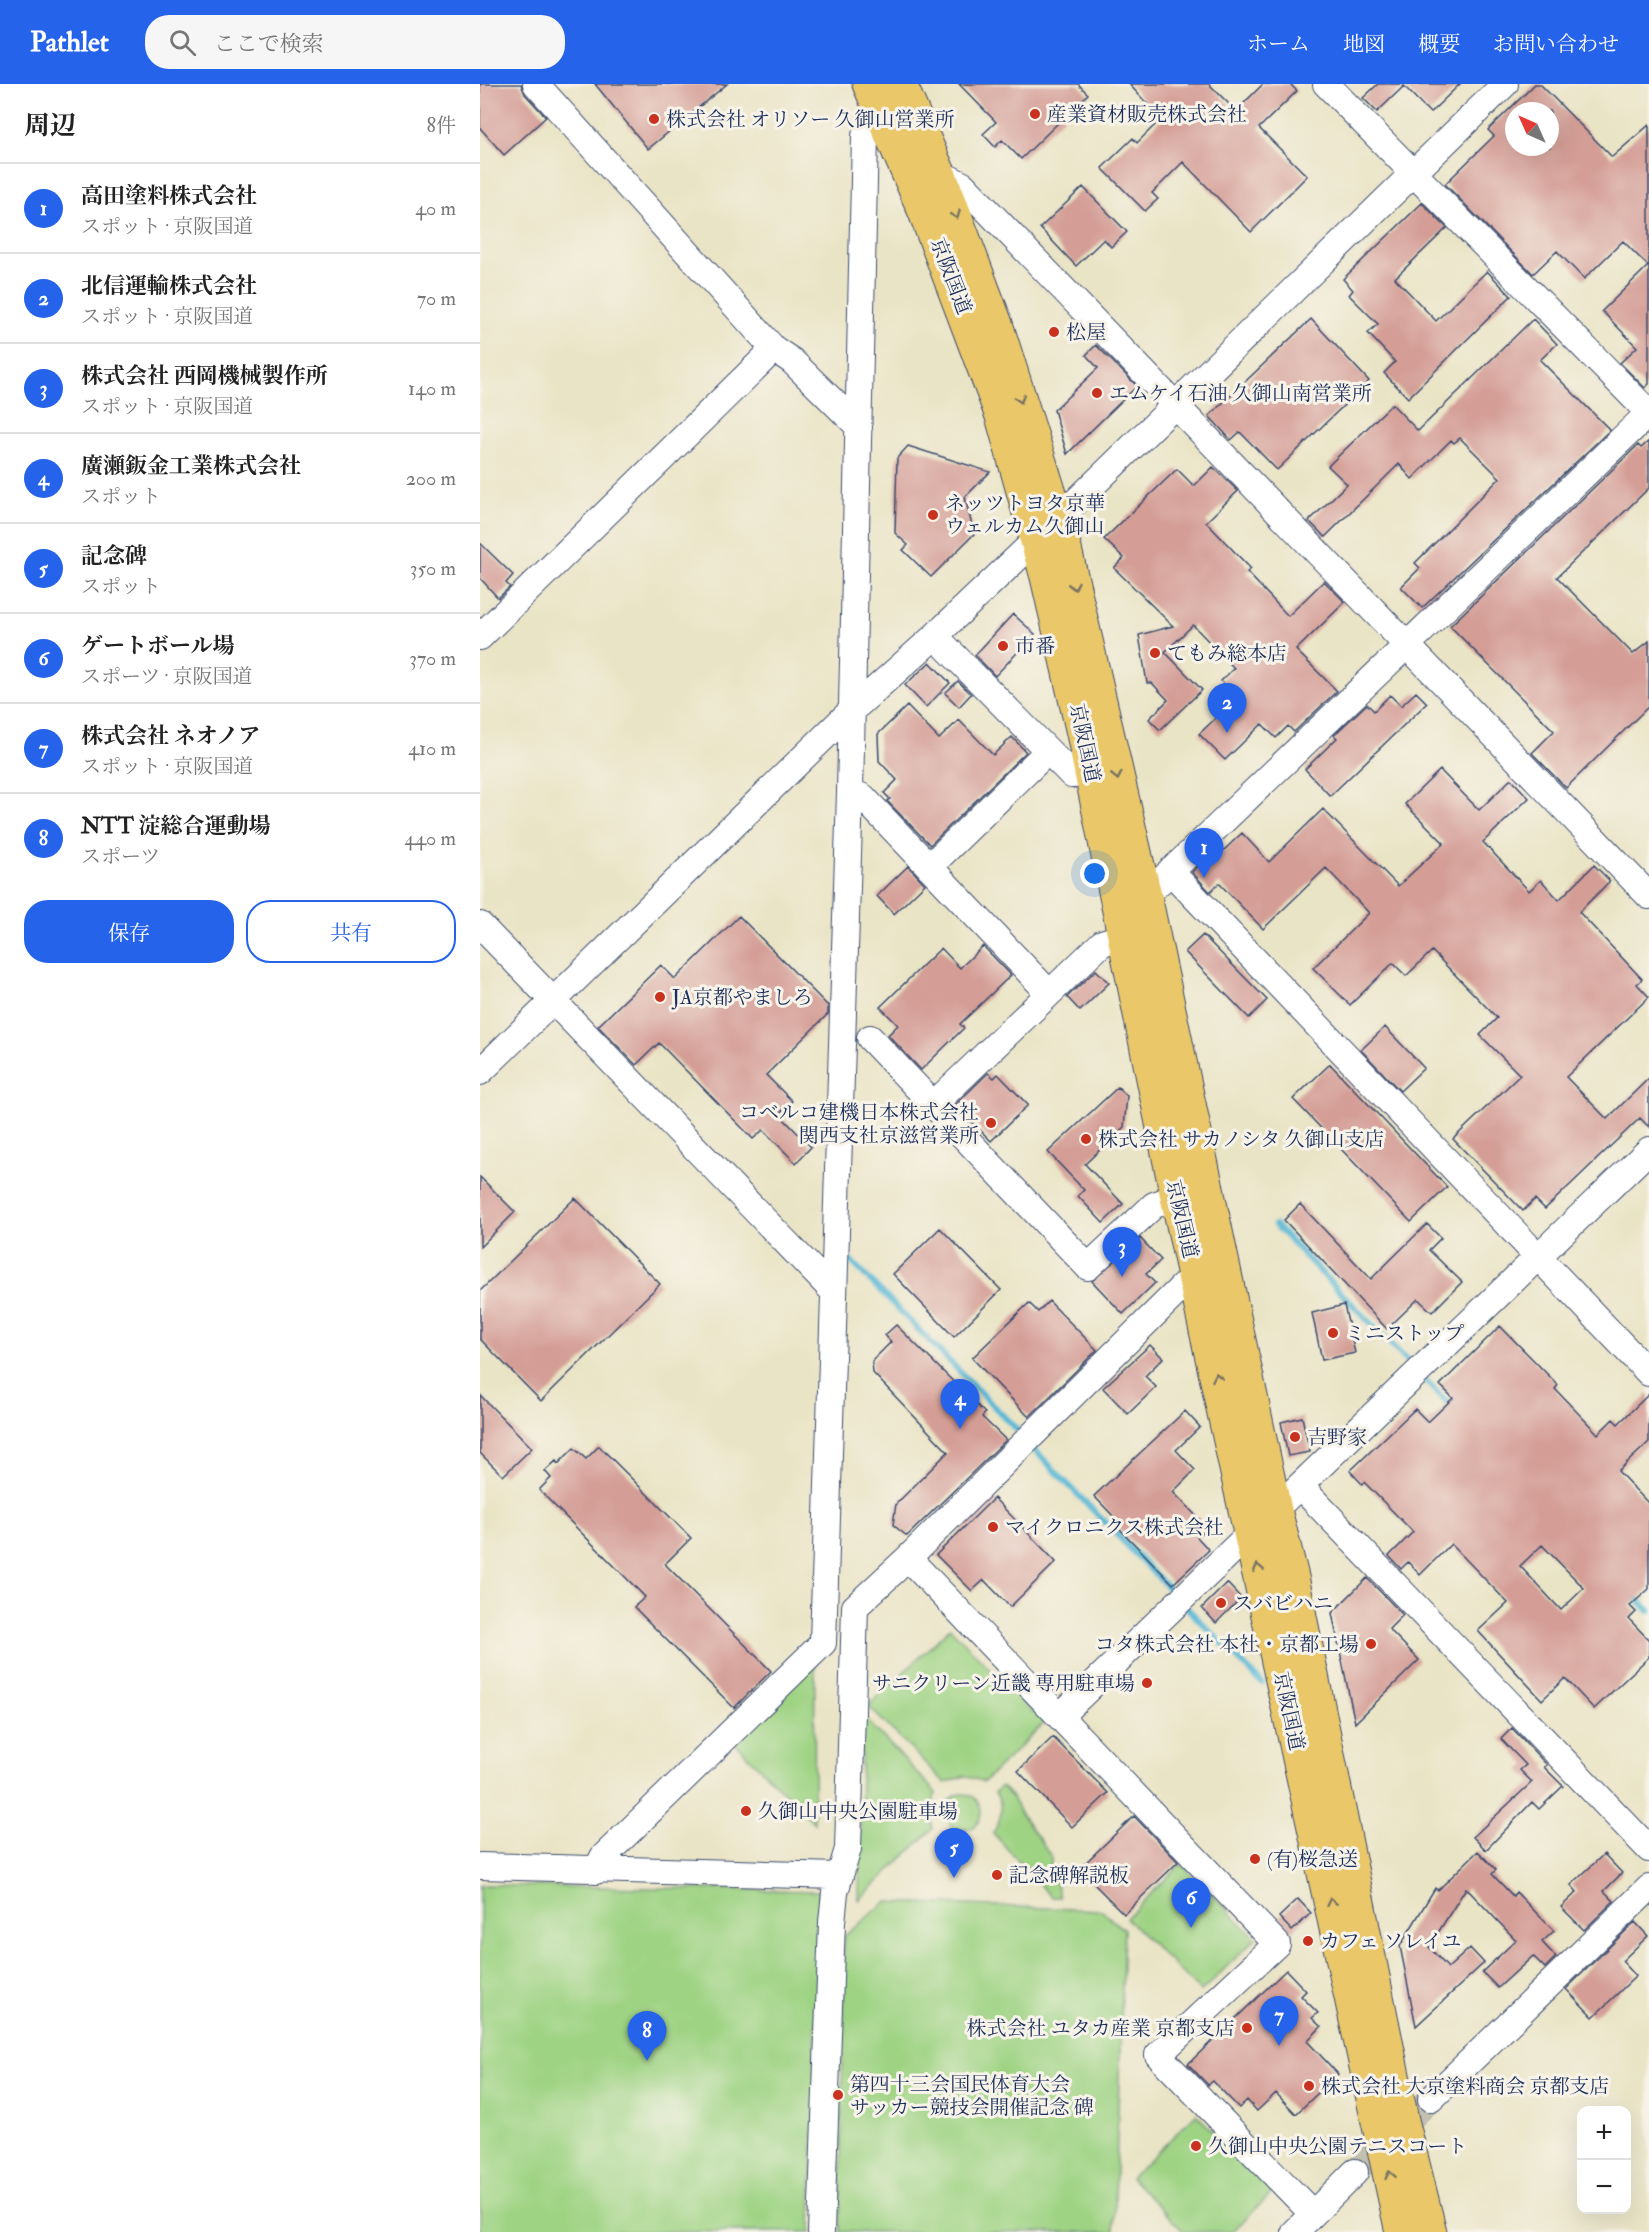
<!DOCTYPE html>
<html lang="ja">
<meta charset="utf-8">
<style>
body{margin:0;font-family:"IM FELL Double Pica","Noto Serif JP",serif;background:#f6f6f6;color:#222}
.controls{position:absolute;right:18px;bottom:18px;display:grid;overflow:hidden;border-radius:12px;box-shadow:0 6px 24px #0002}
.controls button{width:54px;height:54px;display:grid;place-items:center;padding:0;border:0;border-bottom:2px solid #e0e0e0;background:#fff;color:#222;font:30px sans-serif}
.compass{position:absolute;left:1025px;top:18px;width:54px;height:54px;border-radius:50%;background:#fff;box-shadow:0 6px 24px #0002;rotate:315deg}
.you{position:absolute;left:615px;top:790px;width:21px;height:21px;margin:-15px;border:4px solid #fff;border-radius:50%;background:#1a73e8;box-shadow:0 0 0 9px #1a73e833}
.badge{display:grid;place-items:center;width:39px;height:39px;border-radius:50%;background:#2563eb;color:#fff;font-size:20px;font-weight:700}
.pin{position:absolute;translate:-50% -50px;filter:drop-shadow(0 2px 3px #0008)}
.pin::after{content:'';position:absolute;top:32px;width:21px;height:18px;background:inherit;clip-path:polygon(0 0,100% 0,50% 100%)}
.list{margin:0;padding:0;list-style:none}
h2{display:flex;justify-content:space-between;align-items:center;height:78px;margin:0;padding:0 24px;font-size:26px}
h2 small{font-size:20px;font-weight:400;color:#767676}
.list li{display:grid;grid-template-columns:39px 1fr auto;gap:18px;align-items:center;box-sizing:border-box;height:90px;padding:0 24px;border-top:2px solid #e0e0e0}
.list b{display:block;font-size:22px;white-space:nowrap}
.list p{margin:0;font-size:20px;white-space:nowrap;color:#767676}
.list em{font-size:20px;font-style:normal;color:#767676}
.actions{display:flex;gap:12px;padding:18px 24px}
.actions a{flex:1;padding:14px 0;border:2px solid #2563eb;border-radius:24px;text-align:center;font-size:21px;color:#2563eb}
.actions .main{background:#2563eb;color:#fff}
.icon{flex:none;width:33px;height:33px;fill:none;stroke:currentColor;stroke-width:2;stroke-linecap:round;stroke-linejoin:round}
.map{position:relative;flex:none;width:1169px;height:2148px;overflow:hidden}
header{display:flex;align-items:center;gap:36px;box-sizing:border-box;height:84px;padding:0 30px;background:#2563eb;color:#fff}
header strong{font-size:28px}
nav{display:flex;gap:33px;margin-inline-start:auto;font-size:21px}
.search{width:420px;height:54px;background:#f6f6f6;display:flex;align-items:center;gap:15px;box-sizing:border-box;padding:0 21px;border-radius:24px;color:#767676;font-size:22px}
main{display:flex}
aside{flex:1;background:#fff}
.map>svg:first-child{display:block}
.green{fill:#9ed383;stroke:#5c8170;stroke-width:1.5}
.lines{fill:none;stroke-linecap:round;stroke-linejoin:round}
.stream{stroke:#57b8d5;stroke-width:6}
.building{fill:#d49e96;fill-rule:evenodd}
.minor-tunnel{stroke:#c1c0b1;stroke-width:26;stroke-dasharray:26 13;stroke-linecap:butt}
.minor-casing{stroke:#3a4a6e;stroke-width:28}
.highway-casing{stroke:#3a4a6e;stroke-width:35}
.minor{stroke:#fff;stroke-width:26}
.highway{stroke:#eac769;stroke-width:33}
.oneway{stroke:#787363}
.poi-dot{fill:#c8321e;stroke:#f7f3e8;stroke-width:2}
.labels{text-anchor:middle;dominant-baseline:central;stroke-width:6;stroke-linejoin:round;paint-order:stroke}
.poi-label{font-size:20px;fill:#1b2f5e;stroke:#f7f3e8;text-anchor:start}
.street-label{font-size:20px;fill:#1b2f5e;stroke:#f7f3e8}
</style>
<header>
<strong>Pathlet</strong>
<div class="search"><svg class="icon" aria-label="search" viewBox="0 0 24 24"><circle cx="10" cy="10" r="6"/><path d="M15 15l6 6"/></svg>ここで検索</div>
<nav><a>ホーム</a><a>地図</a><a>概要</a><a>お問い合わせ</a></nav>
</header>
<main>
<aside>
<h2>周辺<small>8件</small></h2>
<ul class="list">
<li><span class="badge">1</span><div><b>高田塗料株式会社</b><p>スポット · 京阪国道</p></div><em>40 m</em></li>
<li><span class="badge">2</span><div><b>北信運輸株式会社</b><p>スポット · 京阪国道</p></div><em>70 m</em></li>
<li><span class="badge">3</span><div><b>株式会社 西岡機械製作所</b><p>スポット · 京阪国道</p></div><em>140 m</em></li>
<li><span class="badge">4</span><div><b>廣瀬鈑金工業株式会社</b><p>スポット</p></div><em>200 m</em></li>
<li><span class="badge">5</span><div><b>記念碑</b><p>スポット</p></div><em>350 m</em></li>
<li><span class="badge">6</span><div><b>ゲートボール場</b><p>スポーツ · 京阪国道</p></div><em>370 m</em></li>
<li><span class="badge">7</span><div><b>株式会社 ネオノア</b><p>スポット · 京阪国道</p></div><em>410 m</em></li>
<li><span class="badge">8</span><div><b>NTT 淀総合運動場</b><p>スポーツ</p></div><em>440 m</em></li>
</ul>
<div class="actions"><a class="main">保存</a><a>共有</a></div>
</aside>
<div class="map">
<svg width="1169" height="2148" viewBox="0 0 1169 2148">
<rect width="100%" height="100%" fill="#f7f3e8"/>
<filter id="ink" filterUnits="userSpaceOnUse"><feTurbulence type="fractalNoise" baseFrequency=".0167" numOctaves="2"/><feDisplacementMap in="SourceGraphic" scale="12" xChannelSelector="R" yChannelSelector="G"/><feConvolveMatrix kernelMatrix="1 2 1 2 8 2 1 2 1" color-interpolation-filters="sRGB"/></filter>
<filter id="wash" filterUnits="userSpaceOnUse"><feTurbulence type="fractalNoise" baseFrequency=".008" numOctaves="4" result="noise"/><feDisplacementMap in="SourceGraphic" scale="24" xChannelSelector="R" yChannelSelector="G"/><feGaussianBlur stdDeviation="1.35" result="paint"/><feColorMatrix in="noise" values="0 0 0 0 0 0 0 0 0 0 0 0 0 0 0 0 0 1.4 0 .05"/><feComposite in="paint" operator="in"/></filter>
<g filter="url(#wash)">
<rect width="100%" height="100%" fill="#eae4c6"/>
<path class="green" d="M470,1544L553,1629L559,1623L565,1630L563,1640L504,1698L485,1692L465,1699L388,1622Z
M335,1575L334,1739L252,1656Z
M382,1631L456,1709L450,1726L453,1745L379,1816Z
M521,1702L531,1712L540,1729L571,1771V1785L580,1813H571L513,1749C522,1735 524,1723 515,1708Z
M465 1728a18 18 0 1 1 36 0a18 18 0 1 1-36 0Z
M701,1780L776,1854L721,1908L646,1834Z
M0,1801L339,1807L331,2148H0Z
M406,1818L621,1826L644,1846L634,2148H360L364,1852Z
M716,2030L793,2108L752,2148H704L651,2094Z"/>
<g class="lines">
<path class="stream" d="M795,1141L934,1284
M371,1177L544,1353
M941,1292L972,1323
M550,1361L697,1513
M1152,1509L1169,1527
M704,1521L782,1599"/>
</g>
<g id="blocks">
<path class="building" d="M0,0H41L45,10L66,33L24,71L0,44Z
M115,0H247L168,65Z
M479,0H598L608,10L541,75L522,56L515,63L503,50L516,38Z
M649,0H729L756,27L783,0H810L817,7L779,44L827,92L771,148L703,78L672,109L678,115L665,127L622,84L653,54L657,59L681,35Z
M898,0H980L950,29L924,2L897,28L883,14Z
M1055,0H1060L1132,73L1169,41V300L1165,304L1140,279L1157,263L1122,227L1168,182L1143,157L1104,195L1077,167L1053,190L965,100L1014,52L1008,46ZM1034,27H1070V63H1034Z
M603,103L647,148L631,163L624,155L596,182L560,144Z
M942,119L967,144L915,194L956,237L1007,187L1031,212L928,314L904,289L915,278L888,249L898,240L869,211L873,206L863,195Z
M831,235L889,297L797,386L760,348L751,356L729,332Z
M1053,235L1077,260L1060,276L1130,346L942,524L921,503L940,484L935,479L1020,394L980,354L974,359L971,356L932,395L919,380L845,453L829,437L867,400L848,382L912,320L938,347Z
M616,261L657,302L587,370L574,326L618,284L606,271Z
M1169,357V404L1077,493L1153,570L1169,557V622L1086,704L1052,669L1074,647L970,542L1158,361L1161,364Z
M428,362L510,388L485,413L494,450L451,493L423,466L428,461L415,449L417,374Z
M733,383L758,407L726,438L771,485L767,488L808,532L844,497L865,518L816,566L857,607L814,648L808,642L796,654L782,640L745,676L719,650L757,614L741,597L754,584L713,541L685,568L722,606L680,646L669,635L688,616L672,599H667L659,551L693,542L634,484L644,474L624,455L697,385L714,402Z
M0,459L33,491L26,499L30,503L18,514L0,494Z
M533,530L555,550L515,592L495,571Z
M450,578L470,599L446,623L425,601Z
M478,597L491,610L479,623L465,609Z
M936,608L947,619L850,712L825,685L857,654L854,651L887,620L894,627L910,611L921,622Z
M427,622L459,655L479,636L513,671L532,653L546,668L450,761L407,717L410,715L404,709L417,696L399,677L398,650Z
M960,686L999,726L1031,695L1049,714L1003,758L1049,807L1061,796L1079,816L1114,781L1130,797L1099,828L1162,895L1157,900L1169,913L1086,993L1127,1035L1169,994V1043L1160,1034L1065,1125L1055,1115L1043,1127L973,1055L1040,991L1000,951L1017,934L952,867L926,892L913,879L870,921L833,884L889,829L846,784L783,845L739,799L730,808L712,788L721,779L725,784L762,749L789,778L843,725L918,802L964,759L925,720Z
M428,782L445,800L414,830L397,812Z
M259,832L348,922V930L286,991L312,1017L299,1030L331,1063L316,1079L283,1046L273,1055L179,959L156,981L118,942L181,881L195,895Z
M723,851L787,916L769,934L705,868Z
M503,862L531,891L480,940L484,944L441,986L408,951L418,941L400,923L461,864L480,884Z
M616,886L629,899L600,927L587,913Z
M905,943L944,984L920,1007L881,966Z
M850,980L967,1103L931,1138L813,1015Z
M508,989L514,994L518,990L548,1021L511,1057L475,1021Z
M638,1003L647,1012L644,1043L605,1080L643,1120L623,1139L598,1112L604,1106L568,1068Z
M0,1093L35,1128L0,1163Z
M95,1114L180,1200L61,1317L0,1255V1207Z
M820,1120L891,1195L947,1140L961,1154L949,1166L982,1198L952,1228L938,1215L907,1245L804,1136Z
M460,1144L521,1206L474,1253L413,1190Z
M660,1154L681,1176L666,1190L675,1199L643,1230L612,1197Z
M569,1217L617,1266L549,1333L492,1274L549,1219L558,1228Z
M864,1221L875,1269L842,1276L832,1229Z
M416,1241L505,1329L502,1333L526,1356L427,1452L413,1441L416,1420L468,1368L393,1289L392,1277L411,1258L405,1251Z
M1020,1242L1078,1301L1075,1305L1118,1350L1133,1335L1138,1340L1169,1310V1358L1138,1387L1169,1420V1505L1150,1522L1156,1528L1149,1535L1169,1556V1573L1114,1625L1085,1594L1062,1616L998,1547L1028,1519L971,1460L940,1491L928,1478L921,1485L909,1472L933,1448L884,1398L882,1400L870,1387L935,1325L948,1338L973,1314L960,1301ZM1062,1461L1104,1504L1081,1526L1040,1482Z
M670,1261L683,1274L665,1292L676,1303L648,1330L623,1304Z
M0,1311L52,1364L23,1392L0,1369Z
M705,1327L720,1343L696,1366L715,1386L693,1408L727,1443L717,1453L729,1466L693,1500L634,1439L637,1436L614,1412Z
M822,1333L830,1368L808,1372L801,1338Z
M119,1362L211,1454L185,1480L291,1587L254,1624L154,1523L165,1513L59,1406L71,1394L65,1387L76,1377L78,1380L94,1364L106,1375Z
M514,1414L576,1478L530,1523L504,1496L492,1507L456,1471Z
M887,1494L923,1531L909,1545L939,1576L875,1639L852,1529Z
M747,1499L761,1514L736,1539L722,1524Z
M1032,1644L1067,1681L1064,1683L1083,1702L1059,1725L1052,1718L1006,1766L993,1753L1052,1698L1040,1686L1046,1681L1021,1655Z
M573,1653L628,1709L592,1743L538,1687Z
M654,1732L698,1778L644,1830L599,1785Z
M998,1767L1016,1786L1012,1790L1033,1812L1036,1808L1074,1847L1062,1858L1076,1873L1065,1884L1053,1872L1018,1904L1002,1888L1036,1856L986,1804L949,1863L968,1884L990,1864L1004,1879L936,1942L920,1862L955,1804L958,1806Z
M1124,1770L1142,1789L1124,1807L1134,1817L1104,1846L1081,1823L1097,1808L1091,1801Z
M818,1815L831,1829L812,1847L799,1833Z
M1155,1838L1168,1852L1142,1877L1156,1892L1113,1933L1086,1905Z
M806,1886L826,1907L821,1912L838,1929L832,1934L841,1943L827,1957L858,1990L816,2030L796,2009L777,2027L767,2016L759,2024L733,1997L728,2001L708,1980Z"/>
</g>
</g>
<g filter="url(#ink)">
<use href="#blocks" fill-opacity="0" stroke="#3a4a6e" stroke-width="1.5"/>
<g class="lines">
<path class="minor-tunnel" d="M875,2088L951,2015"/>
<g class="minor-casing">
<path id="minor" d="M56,0L294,265L312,277L379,343
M846,0L1169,329
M459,89L483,101L1169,812
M455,552L592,691L612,690
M0,553L294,265
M370,708L383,713L569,909
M449,783L568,667
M690,787L1169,1289
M665,812L1169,329
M0,841L354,1208
M390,954L608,1183L674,1121L697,1113
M0,988L371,627L455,552L578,435L1025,0
M453,1021L622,859L645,852
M820,1402L1169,1765
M428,1474L797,1860L678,1971L832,2129
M580,1632L1169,1066
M0,1782L359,1792
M116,1787L123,1773L343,1559L370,708L385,52L408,40
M951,2015L1169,1804
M341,2148L352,1838L355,1808L368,1765L375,1523L428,1474L715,1190
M815,2148L875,2088"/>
</g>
<g class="highway-casing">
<path id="highway" d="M389,0L445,128L522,332L567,493L603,649L697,1113L922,2148
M420,0L459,89L516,240L578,435L665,812L795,1426L812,1493L922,2036L950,2148"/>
</g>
<use href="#minor" class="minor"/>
<use href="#highway" class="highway"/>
</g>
<defs><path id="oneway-chevron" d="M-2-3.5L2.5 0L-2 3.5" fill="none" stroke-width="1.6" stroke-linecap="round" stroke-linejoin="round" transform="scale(1.5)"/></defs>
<g class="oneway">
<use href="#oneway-chevron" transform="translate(476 131) rotate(69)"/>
<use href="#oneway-chevron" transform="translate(540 315) rotate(72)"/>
<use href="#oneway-chevron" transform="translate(594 502) rotate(77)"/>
<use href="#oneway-chevron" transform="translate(637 692) rotate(77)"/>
<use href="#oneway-chevron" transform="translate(737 1293) rotate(-102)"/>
<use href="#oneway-chevron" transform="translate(778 1484) rotate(-102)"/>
<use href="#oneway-chevron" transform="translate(851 1818) rotate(-102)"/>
<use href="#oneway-chevron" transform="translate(910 2091) rotate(-102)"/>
</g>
</g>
<g class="poi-dot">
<circle cx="555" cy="30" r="6"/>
<circle cx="174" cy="35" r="6"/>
<circle cx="574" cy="248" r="6"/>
<circle cx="617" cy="309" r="6"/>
<circle cx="453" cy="431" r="6"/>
<circle cx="523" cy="562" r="6"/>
<circle cx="675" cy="569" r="6"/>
<circle cx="180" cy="913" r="6"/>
<circle cx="511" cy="1039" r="6"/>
<circle cx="606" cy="1055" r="6"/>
<circle cx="853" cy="1249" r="6"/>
<circle cx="815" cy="1353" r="6"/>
<circle cx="513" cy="1443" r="6"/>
<circle cx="741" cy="1519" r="6"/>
<circle cx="891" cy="1560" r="6"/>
<circle cx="667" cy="1599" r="6"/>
<circle cx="266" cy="1727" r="6"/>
<circle cx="775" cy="1775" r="6"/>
<circle cx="517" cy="1791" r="6"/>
<circle cx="828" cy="1857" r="6"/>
<circle cx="767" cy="1944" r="6"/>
<circle cx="829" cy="2002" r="6"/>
<circle cx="358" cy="2011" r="6"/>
<circle cx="716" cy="2062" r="6"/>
</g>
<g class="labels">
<g class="poi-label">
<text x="567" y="30">産業資材販売株式会社</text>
<text x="186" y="35">株式会社 オリソー 久御山営業所</text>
<text x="586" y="248">松屋</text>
<text x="629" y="309">エムケイ石油 久御山南営業所</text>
<text x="465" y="419">ネッツトヨタ京華<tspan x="465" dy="23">ウェルカム久御山</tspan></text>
<text x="535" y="562">市番</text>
<text x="687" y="569">てもみ総本店</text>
<text x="192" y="913">JA京都やましろ</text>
<text x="499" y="1028" text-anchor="end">コベルコ建機日本株式会社<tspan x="499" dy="23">関西支社京滋営業所</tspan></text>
<text x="618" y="1055">株式会社 サカノシタ 久御山支店</text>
<text x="865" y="1249">ミニストップ</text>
<text x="827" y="1353">吉野家</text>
<text x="525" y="1443">マイクロニクス株式会社</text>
<text x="753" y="1519">スバビハニ</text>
<text x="879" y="1560" text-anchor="end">コタ株式会社 本社・京都工場</text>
<text x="655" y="1599" text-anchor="end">サニクリーン近畿 専用駐車場</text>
<text x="278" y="1727">久御山中央公園駐車場</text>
<text x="787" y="1775">(有)桜急送</text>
<text x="529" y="1791">記念碑解説板</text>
<text x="840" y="1857">カフェ ソレイユ</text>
<text x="755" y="1944" text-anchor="end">株式会社 ユタカ産業 京都支店</text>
<text x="370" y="2000">第四十三会国民体育大会<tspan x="370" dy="23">サッカー競技会開催記念 碑</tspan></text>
<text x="841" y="2002">株式会社 大京塗料商会 京都支店</text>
<text x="728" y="2062">久御山中央公園テニスコート</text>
</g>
<g class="street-label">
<text transform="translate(471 192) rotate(69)">京阪国道</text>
<text transform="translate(605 659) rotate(78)">京阪国道</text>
<text transform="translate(702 1135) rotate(77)">京阪国道</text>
<text transform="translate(809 1627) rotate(78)">京阪国道</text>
</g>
</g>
</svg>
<div class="controls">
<button>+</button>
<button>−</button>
</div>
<svg class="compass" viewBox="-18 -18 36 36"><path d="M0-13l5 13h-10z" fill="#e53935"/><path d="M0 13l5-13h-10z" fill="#767676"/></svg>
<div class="you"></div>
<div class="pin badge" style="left:724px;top:794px">1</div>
<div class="pin badge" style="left:747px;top:649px">2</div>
<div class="pin badge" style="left:642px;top:1193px">3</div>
<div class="pin badge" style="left:480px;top:1345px">4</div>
<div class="pin badge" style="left:474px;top:1794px">5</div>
<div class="pin badge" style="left:711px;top:1844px">6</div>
<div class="pin badge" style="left:799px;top:1962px">7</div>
<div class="pin badge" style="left:167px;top:1977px">8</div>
</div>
</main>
